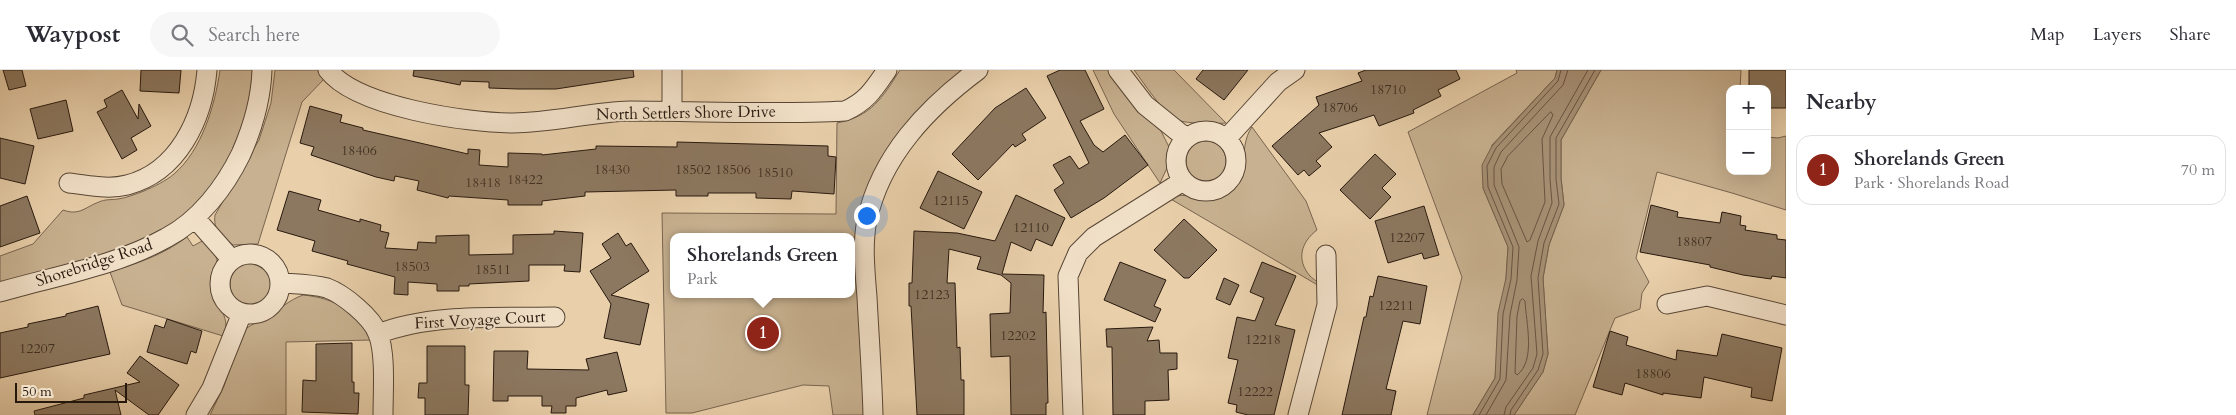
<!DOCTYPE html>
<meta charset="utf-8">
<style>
body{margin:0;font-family:Cardo,serif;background:#f7f7f7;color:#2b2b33}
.controls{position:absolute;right:15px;top:15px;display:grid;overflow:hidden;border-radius:10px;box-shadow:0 5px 20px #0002}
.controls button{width:45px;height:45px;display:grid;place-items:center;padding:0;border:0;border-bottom:1px solid #e1e1e2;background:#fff;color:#2b2b33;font:25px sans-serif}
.scale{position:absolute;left:15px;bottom:12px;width:112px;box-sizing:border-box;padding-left:5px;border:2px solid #27180e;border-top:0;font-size:14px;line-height:18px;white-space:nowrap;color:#27180e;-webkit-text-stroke:4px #f1e0c8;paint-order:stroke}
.you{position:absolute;left:866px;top:145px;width:18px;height:18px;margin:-12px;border:4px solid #fff;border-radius:50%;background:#1a73e8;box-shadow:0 0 0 8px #1a73e833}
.badge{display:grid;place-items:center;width:32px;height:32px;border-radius:50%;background:#8f2418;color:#fff;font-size:16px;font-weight:700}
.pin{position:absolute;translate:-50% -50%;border:2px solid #fff;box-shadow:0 1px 5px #0006}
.popup{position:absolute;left:670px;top:163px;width:185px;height:65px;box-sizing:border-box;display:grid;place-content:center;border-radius:10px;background:#fff;filter:drop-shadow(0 1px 4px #0005);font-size:16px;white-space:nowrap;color:#7c7c81}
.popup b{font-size:19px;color:#2b2b33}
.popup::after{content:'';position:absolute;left:50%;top:100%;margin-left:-10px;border:10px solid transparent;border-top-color:#fff}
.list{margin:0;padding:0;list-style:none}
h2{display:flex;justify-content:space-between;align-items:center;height:65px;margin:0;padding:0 20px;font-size:21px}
h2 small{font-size:16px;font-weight:400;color:#7c7c81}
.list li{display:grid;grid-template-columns:32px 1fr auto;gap:15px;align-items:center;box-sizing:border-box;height:70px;margin:0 10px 10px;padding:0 10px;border:1px solid #e1e1e2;border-radius:15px}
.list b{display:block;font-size:19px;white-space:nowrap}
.list p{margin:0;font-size:16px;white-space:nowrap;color:#7c7c81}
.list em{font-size:16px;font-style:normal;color:#7c7c81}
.icon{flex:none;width:28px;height:28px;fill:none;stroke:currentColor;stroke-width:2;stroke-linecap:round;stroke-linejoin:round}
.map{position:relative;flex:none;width:1786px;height:345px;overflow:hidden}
header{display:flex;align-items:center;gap:30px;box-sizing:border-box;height:70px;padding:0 25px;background:#fff;border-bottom:1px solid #e1e1e2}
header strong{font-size:24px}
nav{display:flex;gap:28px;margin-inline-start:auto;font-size:18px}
.search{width:350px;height:45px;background:#f7f7f7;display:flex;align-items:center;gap:12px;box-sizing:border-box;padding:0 18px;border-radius:28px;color:#7c7c81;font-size:19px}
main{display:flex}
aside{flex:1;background:#fff}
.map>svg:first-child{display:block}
.green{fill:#c8b190;stroke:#78644f;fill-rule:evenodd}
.water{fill:#a79176;stroke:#74614c}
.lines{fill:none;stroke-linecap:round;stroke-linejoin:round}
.shore{stroke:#675442;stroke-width:1}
.building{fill:#8c7860;stroke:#27180e}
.minor-casing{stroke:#584635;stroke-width:21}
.minor{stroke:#f1e0c8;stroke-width:19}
.labels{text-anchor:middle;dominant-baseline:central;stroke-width:4;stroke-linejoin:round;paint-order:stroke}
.number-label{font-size:14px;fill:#403022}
.street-label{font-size:16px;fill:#27180e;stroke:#f1e0c8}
</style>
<header>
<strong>Waypost</strong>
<div class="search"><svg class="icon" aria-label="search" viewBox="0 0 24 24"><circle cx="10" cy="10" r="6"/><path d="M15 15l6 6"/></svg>Search here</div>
<nav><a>Map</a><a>Layers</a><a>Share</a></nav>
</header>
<main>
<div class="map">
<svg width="1786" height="345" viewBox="0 0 1786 345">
<rect width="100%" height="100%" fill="#e9d0ab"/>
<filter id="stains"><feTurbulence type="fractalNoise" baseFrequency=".004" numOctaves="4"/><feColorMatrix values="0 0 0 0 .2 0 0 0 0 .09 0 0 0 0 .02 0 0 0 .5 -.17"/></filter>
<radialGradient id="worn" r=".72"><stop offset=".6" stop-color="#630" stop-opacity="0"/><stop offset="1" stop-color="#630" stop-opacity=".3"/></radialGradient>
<path class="green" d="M220,0H255L250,46L223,103L191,140L159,166L0,217V186L33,174L63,140C80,146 85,137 99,132C105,129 112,130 118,129C126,128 136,124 144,121C153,117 166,111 174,104C202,80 215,35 220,0Z
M275,0H321L325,8L302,32L258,174L233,175C221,167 213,159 215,145L259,70L271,33Z
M900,0H967L872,114L866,345H833L829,316L803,315L692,343H666L662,143L836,144L837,53C872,46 882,28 900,0ZM674,167H852V224H674Z
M1093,0H1111L1147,48L1161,61L1169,77L1167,98L1160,113L1114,44Z
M1134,0H1174L1226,53C1216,54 1183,54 1175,49C1161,40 1144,13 1134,0Z
M1516,0H1557L1555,8L1492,75L1483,118L1508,177L1506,208L1495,308L1473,345H1427L1462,207L1408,62L1517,3Z
M1601,0H1741L1740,19H1730V101H1767V67L1778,68L1786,66V140L1732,123L1657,102L1636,188L1649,212L1642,223L1640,239L1615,248L1575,345H1514L1543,302L1548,284L1543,208L1549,175L1564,135L1561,108V70Z
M1252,57L1306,131L1317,160C1301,172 1296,190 1310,206C1314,210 1318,211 1321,217L1169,128C1185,121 1202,131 1219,127C1254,117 1236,78 1252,57Z
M1186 91a20 20 0 1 1 40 0a20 20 0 1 1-40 0Z
M187,167L193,176L202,171L213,182L217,189C217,200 212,210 214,221C217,237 232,249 223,266L122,235L110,202C138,193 163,185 187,167Z
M230 214a21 21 0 1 1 42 0a21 21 0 1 1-42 0Z
M303,225C335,228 357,241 372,270L286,272V345H210L224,316L243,261C251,254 259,252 268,247C280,239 289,230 303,225Z"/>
<path class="water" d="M1557,0H1601L1561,70V108L1564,135L1549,175L1543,208L1548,284L1543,302L1514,345H1473L1495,308L1498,243L1506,208L1508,177L1483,118L1482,95L1492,76L1555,8Z"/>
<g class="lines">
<path class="shore" d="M1551,42L1553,45L1542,69L1545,132L1530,170L1527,172L1502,114L1501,99L1508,86Z
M1523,229L1525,231C1526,252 1536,291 1517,305L1515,303L1517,246L1520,231Z
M1479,345L1500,309L1503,244L1511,209L1513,177L1488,117L1487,96L1496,78L1558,11L1561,0
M1486,345L1506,310L1510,245L1517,210L1519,177L1494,115V97L1501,82L1563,15L1568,0
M1504,345L1506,337L1533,298L1537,284L1531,206L1538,171L1552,133L1550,109V67L1588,0
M1510,345L1511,340L1538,300L1543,284L1538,208L1544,173L1559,134L1556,109V68L1595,0"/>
</g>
<path class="building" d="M3,0H22L26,16L9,20Z
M141,0H181L179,23L140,21Z
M414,0H633L634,7L556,19H518L489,18V12L461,11L460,15L435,10L413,6Z
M1060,0H1085L1104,39L1080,51L1094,75L1103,82L1125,65L1148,95L1104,128L1071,148L1054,120L1064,113L1053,95L1070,86L1079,99L1089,93L1047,6Z
M1203,0H1248L1224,30L1196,9Z
M1366,0H1456L1460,9L1438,20L1441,26L1413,40L1414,43L1379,56L1374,45L1319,63L1332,77L1316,91L1321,96L1309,106L1304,100L1298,105L1272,76L1319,35L1316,27L1362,11L1358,3Z
M1749,0H1786V38H1767V19H1749Z
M1026,18L1046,48L1022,64L1026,70L1015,77L1013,74L978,110L952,84L995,38Z
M122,20L138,49L139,34L151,56L131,68L137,80L122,89L97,42L107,37L104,30Z
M66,30L73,61L38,69L30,39Z
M310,36L342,45L340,52L363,58V60L468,84V79L480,80L479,95L508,97V83L542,84V85L596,79V76L677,77V72L828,76V86L836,87L834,124L792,121L791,129L756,128V123H708V126H676V120L585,122V126L542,131V135H508V130L449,126L448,128L417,120L419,111L395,106L394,111L376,107L311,85L314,77L300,73Z
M0,68L34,76L25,114L0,108Z
M1375,84L1396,104L1382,118L1391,127L1370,149L1340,120Z
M938,101L982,122L964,159L920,138Z
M289,121L321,130L318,140L360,152V149L381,155L380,161L389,163L385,178L417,180L418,172L436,173V166L469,165V185L513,184V165L554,164V161L583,163L580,202L564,201L565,195H529V211L469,214V216H459V221H437V214L408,212V225L394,224L395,207L347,194L348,191L312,181L315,171L277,160Z
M1016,125L1065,148L1052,176L1036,169L1031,181L1011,172L1002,204L1044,205L1043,243L1046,242L1048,333H1046V345H1011L1010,286L991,287L990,244L1010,243L1011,213L1001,205L977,199L981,187L949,179L947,213H955L957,278L960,277L961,310H964V345H917L911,236H909V213H912L914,161L957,163L995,171Z
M27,126L40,163L0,177V136Z
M1651,135L1678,142L1677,147L1720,153L1722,142L1741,146L1740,155L1746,156L1745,160L1777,165V169L1786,170V208L1772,206L1771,209L1743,205L1710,197V195L1640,182Z
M1424,136L1439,185L1424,189L1422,183L1388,193L1375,151Z
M1184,149L1217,180L1189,208H1184L1154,180Z
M618,163L626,176L631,173L649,201L611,225L649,234L640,275L604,268L611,234L590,201L611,188L602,174Z
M1120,192L1166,210L1154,236L1161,239L1155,252L1104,230Z
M1262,192L1296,206L1275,255L1295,260L1274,345H1248L1236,342L1237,335L1228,333L1238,290L1228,288L1237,247L1255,251L1264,228L1250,222Z
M1378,206L1427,216L1420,254L1403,251L1386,319L1396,321L1391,345H1342L1364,247H1366L1370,226L1373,227Z
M1224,208L1239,215L1230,235L1216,229Z
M98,236L110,284L0,308V263L28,257V254L66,246V244Z
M167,249L202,261L196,283L191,281L187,294L147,282L155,255L164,258Z
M1153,257L1147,271L1159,270L1160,283H1177V299L1168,300L1169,330L1145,331V345H1113L1112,277H1107L1106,259Z
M1610,261L1628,267L1626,275L1676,290L1677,280L1717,286L1722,264L1782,278L1772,331L1751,327L1752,318L1704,307L1701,328L1663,323V325L1625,313L1622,325L1593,317Z
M352,273V312H354V323H359L358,344L302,342L303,310L316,311V274Z
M427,276H465V315H469L468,345H425V328H418L419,313H427Z
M494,281H528L527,299L589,300L586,289L617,282L627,321L608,325L607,320L576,328V336H566V343H551L552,336H542V326H508V331H493Z
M140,286L179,315L158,345H149L115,320L121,345H35L34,341L84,328V325L140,312L127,303Z"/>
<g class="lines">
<g class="minor-casing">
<path id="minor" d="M328,0C356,37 468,53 513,53C552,53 591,42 630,41C702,41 774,45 845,41C867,31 874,19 887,0
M672,0V41
M1118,0L1145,35L1186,68
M1176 91a30 30 0 1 1 60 0a30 30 0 1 1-60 0Z
M1227,68L1278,12L1295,0
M69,113C88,115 108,120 127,115C178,102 203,49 207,0
M195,148L232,190
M220 214a30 30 0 1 1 60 0a30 30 0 1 1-60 0Z
M281,213C296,214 312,214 327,218C343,224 372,247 378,264C386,283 383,323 383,345
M0,222C55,206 116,196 166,168C199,151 225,117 241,84C253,57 261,30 262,0
M1667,234L1707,226L1786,245
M378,264C431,243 498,248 555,247
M196,345L212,318L242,243
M873,345C872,306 869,266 867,227C865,202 862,174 867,150C881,86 927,38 978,0
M1073,345L1068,206L1078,183L1094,167L1183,111
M1298,345L1327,235L1326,185"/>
</g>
<use href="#minor" class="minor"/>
</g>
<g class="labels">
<g class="number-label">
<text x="1388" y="19">18710</text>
<text x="1340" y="37">18706</text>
<text x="359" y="80">18406</text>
<text x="612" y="99">18430</text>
<text x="693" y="99">18502</text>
<text x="733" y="99">18506</text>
<text x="775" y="102">18510</text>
<text x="525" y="109">18422</text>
<text x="483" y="112">18418</text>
<text x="951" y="130">12115</text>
<text x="1031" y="157">12110</text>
<text x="1407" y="167">12207</text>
<text x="1694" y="171">18807</text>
<text x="412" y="196">18503</text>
<text x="493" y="199">18511</text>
<text x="932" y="224">12123</text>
<text x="1396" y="235">12211</text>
<text x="1018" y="265">12202</text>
<text x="1263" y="269">12218</text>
<text x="37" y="278">12207</text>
<text x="1653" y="303">18806</text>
<text x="1255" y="321">12222</text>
</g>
<g class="street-label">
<text transform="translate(686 43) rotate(-1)">North Settlers Shore Drive</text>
<text transform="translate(94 193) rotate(-18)">Shorebridge Road</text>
<text transform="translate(480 250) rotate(-3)">First Voyage Court</text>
</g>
</g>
<rect width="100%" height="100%" filter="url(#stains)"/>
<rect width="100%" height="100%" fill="url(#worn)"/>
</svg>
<div class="controls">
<button>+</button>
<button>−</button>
</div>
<div class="scale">50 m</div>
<div class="you"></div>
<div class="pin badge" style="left:763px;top:263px">1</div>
<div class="popup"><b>Shorelands Green</b>Park</div>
</div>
<aside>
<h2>Nearby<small></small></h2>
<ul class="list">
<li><span class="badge">1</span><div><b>Shorelands Green</b><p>Park · Shorelands Road</p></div><em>70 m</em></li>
</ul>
</aside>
</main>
